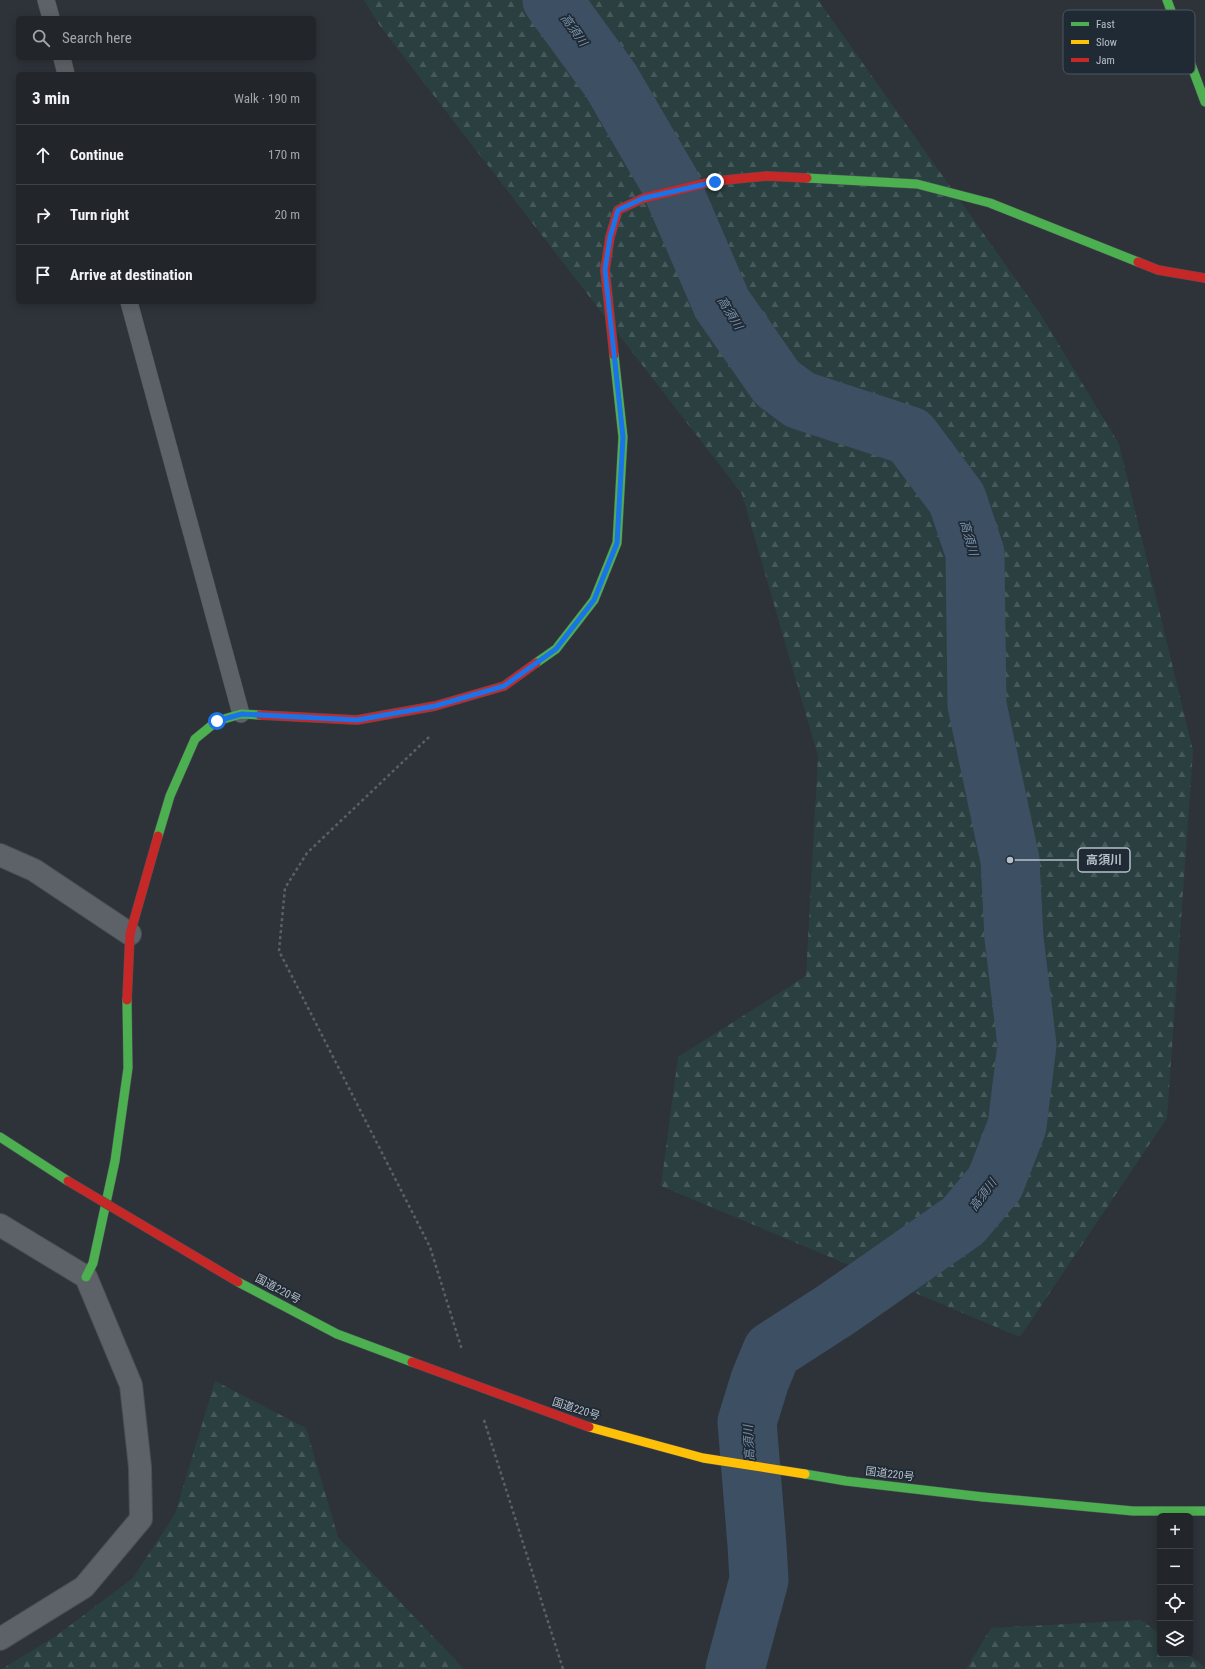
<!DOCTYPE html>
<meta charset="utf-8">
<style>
body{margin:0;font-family:"Roboto Condensed","Noto Sans JP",sans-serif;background:#2a2e33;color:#f1f3f6}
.controls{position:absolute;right:12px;bottom:12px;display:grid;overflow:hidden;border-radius:6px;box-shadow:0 2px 10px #0003}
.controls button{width:36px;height:36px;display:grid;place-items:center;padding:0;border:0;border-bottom:1px solid #3f4347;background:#22262b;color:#f1f3f6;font:20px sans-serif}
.stop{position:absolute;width:12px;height:12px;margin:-9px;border:3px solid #1a73e8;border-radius:50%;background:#fff}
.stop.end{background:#1a73e8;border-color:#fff;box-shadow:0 1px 4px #0008}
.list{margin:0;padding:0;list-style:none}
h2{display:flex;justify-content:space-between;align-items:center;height:52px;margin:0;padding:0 16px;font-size:17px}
h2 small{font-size:13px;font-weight:400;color:#a2a5a9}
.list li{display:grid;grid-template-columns:26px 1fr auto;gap:12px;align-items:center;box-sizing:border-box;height:60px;padding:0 16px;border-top:1px solid #3f4347}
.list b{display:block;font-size:15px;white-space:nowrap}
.list em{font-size:13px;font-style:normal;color:#a2a5a9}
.icon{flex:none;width:22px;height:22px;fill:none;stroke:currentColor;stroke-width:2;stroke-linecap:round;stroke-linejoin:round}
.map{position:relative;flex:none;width:1205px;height:1669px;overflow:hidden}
.search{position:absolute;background:#22262b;box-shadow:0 2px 10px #0003;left:16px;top:16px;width:300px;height:44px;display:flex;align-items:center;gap:10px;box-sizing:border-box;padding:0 14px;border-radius:6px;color:#a2a5a9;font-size:15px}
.panel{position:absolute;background:#22262b;box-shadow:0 2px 10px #0003;left:16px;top:72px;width:300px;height:232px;border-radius:6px}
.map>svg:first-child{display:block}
.forest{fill:url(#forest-firs)}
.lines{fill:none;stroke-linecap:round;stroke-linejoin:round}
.river{stroke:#3c4f63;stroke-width:59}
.lane-casing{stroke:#4b4f54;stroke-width:18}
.street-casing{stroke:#4b4f54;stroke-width:24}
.fast-casing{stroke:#4b4f54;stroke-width:10}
.jam-casing{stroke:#4b4f54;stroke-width:10}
.path{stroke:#5a6064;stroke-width:2.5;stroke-dasharray:3 3;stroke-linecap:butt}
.lane{stroke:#5d6268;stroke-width:17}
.street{stroke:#5d6268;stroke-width:22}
.fast{stroke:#4caf50;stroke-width:9}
.jam{stroke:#c62828;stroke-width:9}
.fast-bridge-casing{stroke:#494f55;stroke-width:10;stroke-linecap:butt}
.slow-bridge-casing{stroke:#494f55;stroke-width:10;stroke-linecap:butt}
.jam-bridge-casing{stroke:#494f55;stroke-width:10;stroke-linecap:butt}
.fast-bridge{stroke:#4caf50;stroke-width:9}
.slow-bridge{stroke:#ffc107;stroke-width:9}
.jam-bridge{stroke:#c62828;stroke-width:9}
.route{stroke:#1a73e8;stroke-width:5}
.labels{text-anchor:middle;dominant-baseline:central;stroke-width:3.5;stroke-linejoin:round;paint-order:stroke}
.street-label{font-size:11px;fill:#b7c0ca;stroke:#202a34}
.water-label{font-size:12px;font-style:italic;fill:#7a92ab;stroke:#202a34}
.key{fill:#202a34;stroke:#4d5761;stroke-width:1}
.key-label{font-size:11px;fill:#b7c0ca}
.leader{fill:none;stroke:#b7c0ca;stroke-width:1.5}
.callout-dot{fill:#b7c0ca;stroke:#202a34;stroke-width:1.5}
.callout{fill:#202a34;stroke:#b7c0ca;stroke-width:1.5}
.callout-label{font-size:12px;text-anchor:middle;font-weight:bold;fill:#b7c0ca}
</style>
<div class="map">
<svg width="1205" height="1669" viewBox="0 0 1205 1669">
<defs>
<pattern id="forest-firs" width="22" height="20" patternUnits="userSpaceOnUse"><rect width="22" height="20" fill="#2a3f40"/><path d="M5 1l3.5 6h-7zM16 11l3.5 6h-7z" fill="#47595a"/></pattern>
</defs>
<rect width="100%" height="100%" fill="#2d3339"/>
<path class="forest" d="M364,0H818L1039,312L1119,444L1193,751L1167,1118L1020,1337L661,1186L678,1057L806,976L818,756L742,494L380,26Z
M215,1381L306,1428L338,1537L464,1669H2L56,1636L133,1578L175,1514Z
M1141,1620L1160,1634V1654H1187L1205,1667V1669H966L991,1628Z"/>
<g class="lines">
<path class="river" d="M552,0L611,81L669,181L722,304L777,383L800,400L910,436L957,499L975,553L977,705L1010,860L1014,938L1027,1045L1017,1126L995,1183L963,1221L837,1309L772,1351L760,1380L747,1422L757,1545L759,1580L735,1669"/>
<g class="lane-casing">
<path id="lane" d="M46,0L51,18
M62,58L66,74
M129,302L241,714"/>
</g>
<g class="street-casing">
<path id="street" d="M0,855L34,870L130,934
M0,1225L86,1277L131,1385L140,1467L141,1519L84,1587L0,1639"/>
</g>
<g class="fast-casing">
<path id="fast" d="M1167,0L1205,102
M807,178L917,184L990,203L1138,262
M536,663L556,649L594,600L617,543L623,437L614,355
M158,836L170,796L195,739L217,721L241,714L260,715
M0,1137L68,1181
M86,1277L93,1263L115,1161L128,1068L127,1000
M983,1497L1133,1511H1205"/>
</g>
<g class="jam-casing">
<path id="jam" d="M1138,262L1158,270L1205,278
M614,355L605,270L610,237L618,210L644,198L715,181L767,176L807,178
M260,715L357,720L435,706L504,686L536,663
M127,1000L130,934L158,836"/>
</g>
<path class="path" d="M429,737L307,853L285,888L279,951L430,1247L462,1350
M484,1420L563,1669"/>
<use href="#lane" class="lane"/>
<use href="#street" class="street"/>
<use href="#fast" class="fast"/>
<use href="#jam" class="jam"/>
<g class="fast-bridge-casing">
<path id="fast-bridge" d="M238,1282L337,1334L412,1362
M805,1474L846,1481L983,1497"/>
</g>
<g class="slow-bridge-casing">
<path id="slow-bridge" d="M589,1427L703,1458L805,1474"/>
</g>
<g class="jam-bridge-casing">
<path id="jam-bridge" d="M68,1181L238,1282
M412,1362L589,1427"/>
</g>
<use href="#fast-bridge" class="fast-bridge"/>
<use href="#slow-bridge" class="slow-bridge"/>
<use href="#jam-bridge" class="jam-bridge"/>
</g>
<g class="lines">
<path class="route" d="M217,721L242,714L357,720L435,706L504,686L556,649L594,600L617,543L623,437L605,270L610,237L618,210L644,198L715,182"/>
</g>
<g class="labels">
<g class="street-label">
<text transform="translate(278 1289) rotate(28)">国道220号</text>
<text transform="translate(576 1409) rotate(18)">国道220号</text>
<text transform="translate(890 1474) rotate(7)">国道220号</text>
</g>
<g class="water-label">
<text transform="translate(574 30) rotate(54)">高須川</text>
<text transform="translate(730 313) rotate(58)">高須川</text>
<text transform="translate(969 538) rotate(74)">高須川</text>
<text transform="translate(983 1195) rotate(-53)">高須川</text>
<text transform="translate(749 1443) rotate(-93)">高須川</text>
</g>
</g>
<rect x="1063" y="10" width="132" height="64" rx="6" class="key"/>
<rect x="1071" y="22" width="18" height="4" fill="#4caf50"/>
<rect x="1071" y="40" width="18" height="4" fill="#ffc107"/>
<rect x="1071" y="58" width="18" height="4" fill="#c62828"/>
<g class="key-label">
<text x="1096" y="28">Fast</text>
<text x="1096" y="46">Slow</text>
<text x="1096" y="64">Jam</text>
</g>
<path class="leader" d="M1010 860L1078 860"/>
<circle class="callout-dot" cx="1010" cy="860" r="4"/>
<rect class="callout" x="1078" y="848" width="52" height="24" rx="4"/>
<g class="callout-label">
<text x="1104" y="864">高須川</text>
</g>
</svg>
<div class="controls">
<button>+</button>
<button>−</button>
<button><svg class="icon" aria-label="locate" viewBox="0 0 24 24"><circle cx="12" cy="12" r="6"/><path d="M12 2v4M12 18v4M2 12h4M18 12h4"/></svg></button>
<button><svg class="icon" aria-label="layers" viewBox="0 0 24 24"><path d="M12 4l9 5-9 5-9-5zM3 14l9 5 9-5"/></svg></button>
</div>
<div class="stop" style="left:217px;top:721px"></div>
<div class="stop end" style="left:715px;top:182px"></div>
<div class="search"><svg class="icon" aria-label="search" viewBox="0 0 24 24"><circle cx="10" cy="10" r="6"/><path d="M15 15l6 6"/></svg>Search here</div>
<section class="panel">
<h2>3 min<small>Walk · 190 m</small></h2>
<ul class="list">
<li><svg class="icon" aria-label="ahead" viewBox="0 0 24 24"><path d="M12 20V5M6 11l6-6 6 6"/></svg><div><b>Continue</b></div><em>170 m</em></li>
<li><svg class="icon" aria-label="right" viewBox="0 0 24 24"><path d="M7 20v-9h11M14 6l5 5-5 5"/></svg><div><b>Turn right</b></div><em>20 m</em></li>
<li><svg class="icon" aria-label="arrive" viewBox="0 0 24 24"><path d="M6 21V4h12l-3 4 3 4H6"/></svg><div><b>Arrive at destination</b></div></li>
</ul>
</section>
</div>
